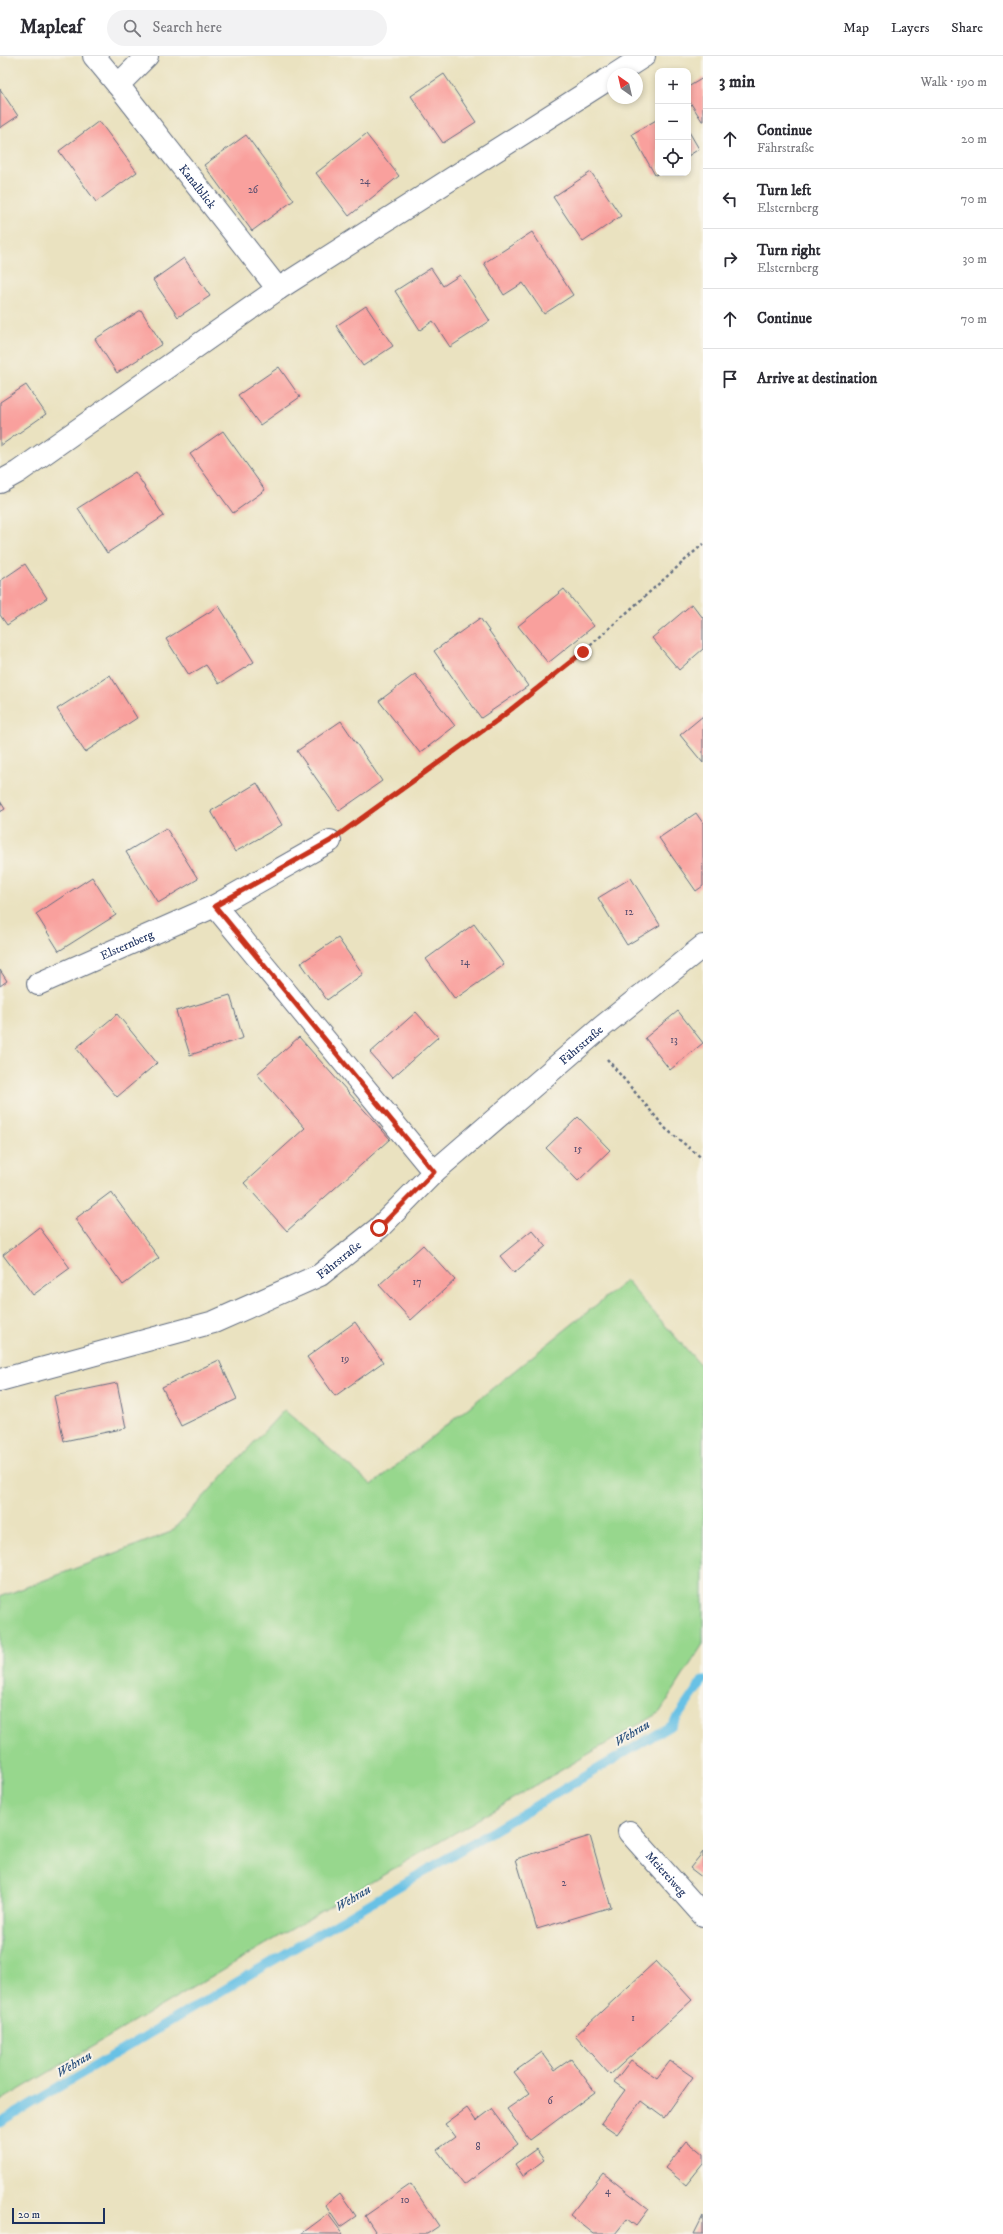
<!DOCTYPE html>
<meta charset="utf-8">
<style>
body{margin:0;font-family:"IM FELL DW Pica",serif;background:#f2f2f3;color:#2b2b33}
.controls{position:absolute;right:12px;top:12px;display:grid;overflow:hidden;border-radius:8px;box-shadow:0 2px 6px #0003}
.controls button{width:36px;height:36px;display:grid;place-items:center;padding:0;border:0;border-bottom:1px solid #e1e1e2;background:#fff;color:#2b2b33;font:20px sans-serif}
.compass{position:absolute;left:607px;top:12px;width:36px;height:36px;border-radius:50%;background:#fff;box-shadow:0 2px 6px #0003;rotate:326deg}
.scale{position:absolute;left:12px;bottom:10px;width:93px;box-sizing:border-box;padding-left:4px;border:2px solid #1b2f5e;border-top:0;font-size:11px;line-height:14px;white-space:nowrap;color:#1b2f5e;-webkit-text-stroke:3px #f7f3e8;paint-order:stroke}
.stop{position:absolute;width:12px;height:12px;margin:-9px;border:3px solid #c8321e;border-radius:50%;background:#fff}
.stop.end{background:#c8321e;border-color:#fff;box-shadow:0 1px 4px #0008}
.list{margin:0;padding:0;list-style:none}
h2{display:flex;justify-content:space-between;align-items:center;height:52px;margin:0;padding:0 16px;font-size:17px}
h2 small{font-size:13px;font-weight:400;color:#7c7c81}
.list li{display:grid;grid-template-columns:26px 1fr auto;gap:12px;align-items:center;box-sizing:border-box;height:60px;padding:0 16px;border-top:1px solid #e1e1e2}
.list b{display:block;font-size:15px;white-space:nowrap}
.list p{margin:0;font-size:13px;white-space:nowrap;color:#7c7c81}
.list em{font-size:13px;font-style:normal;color:#7c7c81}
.icon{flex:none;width:22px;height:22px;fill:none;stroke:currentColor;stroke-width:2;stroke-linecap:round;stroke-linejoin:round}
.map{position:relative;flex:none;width:703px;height:2178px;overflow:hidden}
header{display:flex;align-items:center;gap:24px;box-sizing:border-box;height:56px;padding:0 20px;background:#fff;border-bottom:1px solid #e1e1e2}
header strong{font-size:19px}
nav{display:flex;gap:22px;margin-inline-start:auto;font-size:14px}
.search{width:280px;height:36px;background:#f2f2f3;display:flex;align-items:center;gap:10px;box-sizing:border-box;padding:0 14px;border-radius:22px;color:#7c7c81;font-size:15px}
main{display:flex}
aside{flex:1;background:#fff}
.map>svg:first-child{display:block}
.green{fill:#97d78d;stroke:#598376}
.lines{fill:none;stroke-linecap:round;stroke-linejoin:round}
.stream{stroke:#67c1e5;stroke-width:9}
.building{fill:#f9a09d}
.minor-casing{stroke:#636e80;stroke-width:24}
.path{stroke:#636e80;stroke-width:2.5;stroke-dasharray:3 3;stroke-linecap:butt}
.minor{stroke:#fff;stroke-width:22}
.route{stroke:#c8321e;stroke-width:5}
.labels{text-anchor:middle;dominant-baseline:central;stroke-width:4;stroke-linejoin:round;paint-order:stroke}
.number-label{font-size:10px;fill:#524b6e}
.street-label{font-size:12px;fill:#1b2f5e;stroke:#f7f3e8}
.water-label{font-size:13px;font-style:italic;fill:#2e5480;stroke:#f7f3e8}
</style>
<header>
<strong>Mapleaf</strong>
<div class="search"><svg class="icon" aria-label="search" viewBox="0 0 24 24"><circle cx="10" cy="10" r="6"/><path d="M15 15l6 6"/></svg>Search here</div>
<nav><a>Map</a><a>Layers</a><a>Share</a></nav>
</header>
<main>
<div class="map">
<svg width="703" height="2178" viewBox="0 0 703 2178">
<rect width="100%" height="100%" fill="#f7f3e8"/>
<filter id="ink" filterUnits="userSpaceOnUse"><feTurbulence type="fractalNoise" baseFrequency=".025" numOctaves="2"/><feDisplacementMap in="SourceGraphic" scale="8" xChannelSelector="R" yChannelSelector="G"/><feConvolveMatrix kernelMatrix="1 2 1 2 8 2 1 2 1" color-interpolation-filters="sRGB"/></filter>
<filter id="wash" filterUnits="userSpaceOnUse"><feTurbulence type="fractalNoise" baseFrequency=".012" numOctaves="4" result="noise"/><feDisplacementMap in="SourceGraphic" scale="16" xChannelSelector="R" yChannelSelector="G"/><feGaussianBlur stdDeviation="0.9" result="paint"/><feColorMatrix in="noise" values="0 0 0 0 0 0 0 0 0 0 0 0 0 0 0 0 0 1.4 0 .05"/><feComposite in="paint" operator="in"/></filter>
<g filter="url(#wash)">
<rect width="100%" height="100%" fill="#eae2c0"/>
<path class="green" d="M626,1225L703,1312V1588L660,1656L0,2045V1541L171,1476L284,1354L372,1429Z"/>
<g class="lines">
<path class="stream" d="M0,2066L672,1669L703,1624"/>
</g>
<g id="blocks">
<path class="building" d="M444,18L476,66L443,87L411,40Z
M703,22V65H702L688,43V31Z
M0,33L18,60L0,72Z
M658,63V118L655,119L632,78Z
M99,65L137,116L96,146L59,95Z
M688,74L699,93L688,100Z
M366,78L399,120L349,160L316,117Z
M246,79L294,144L252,175L204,109Z
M591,116L621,160L583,186L553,141Z
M532,176L573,239L544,258L523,227L504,239L484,207Z
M184,202L210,240L178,261L153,224Z
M431,212L443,230L460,219L490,265L450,291L433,265L420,274L395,235Z
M366,250L393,290L363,310L336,270Z
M141,254L162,288L117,317L95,283Z
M279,311L300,341L260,369L238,339Z
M26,329L46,358L0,390V346Z
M223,375L265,434L233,457L190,398Z
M135,416L164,460L107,497L78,452Z
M25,508L47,542L7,569L0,559V525Z
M564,533L594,570L548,607L518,570Z
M692,548L703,562V593L679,614L652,582Z
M219,550L254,606L219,628L206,609L189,619L166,583Z
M480,562L528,630L481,662L434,595Z
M415,618L455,670L420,697L379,645Z
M110,619L137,662L85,696L57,653Z
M703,660V707L680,679Z
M341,665L382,725L339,755L297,695Z
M257,727L282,769L235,796L211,755Z
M0,745L5,753L0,756Z
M696,757L703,767V830L696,835L659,782Z
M166,772L198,823L158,847L126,796Z
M92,821L116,859L59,895L36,858Z
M631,822L660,869L627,889L598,842Z
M474,868L504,909L455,943L426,903Z
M338,882L363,918L327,944L301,907Z
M0,914L7,925L0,930Z
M230,939L243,982L190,999L176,955Z
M678,955L703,987L670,1014L645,982Z
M416,956L438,981L392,1022L370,997Z
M117,958L157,1007L117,1041L76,992Z
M299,981L390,1083L287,1175L244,1127L305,1072L257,1018Z
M578,1061L610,1094L578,1125L546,1092Z
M111,1136L159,1202L123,1229L75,1163Z
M39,1171L70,1212L33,1239L3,1199Z
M532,1174L546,1190L514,1217L500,1200Z
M423,1189L455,1224L411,1264L379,1229Z
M355,1266L383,1306L335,1340L307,1301Z
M219,1304L237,1343L181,1370L162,1331Z
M117,1327L126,1372L64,1385L54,1340Z
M590,1780L611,1851L537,1873L516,1803Z
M703,1796V1822L690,1812Z
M656,1905L692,1944L610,2019L575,1980Z
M542,1996L555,2014L571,2003L595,2036L530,2084L507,2053L530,2037L514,2016Z
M631,2004L657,2022L670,2005L693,2021L664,2062L641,2045L617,2078L601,2067L625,2034L614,2026Z
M467,2052L476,2065L492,2053L518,2088L464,2129L437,2094L455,2081L445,2068Z
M687,2085L703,2098V2108L686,2129L665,2112Z
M536,2093L544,2104L523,2120L515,2108Z
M603,2117L649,2153L636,2170L627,2163L615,2178H594L570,2159Z
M411,2128L439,2170L427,2178H377L365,2160Z
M340,2137L356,2160L340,2171L325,2149Z
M328,2158L343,2178H301Z
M703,2160V2178H694Z"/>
</g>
</g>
<g filter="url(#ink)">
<use href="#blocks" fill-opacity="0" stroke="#636e80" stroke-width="1"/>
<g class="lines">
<g class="minor-casing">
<g id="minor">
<path d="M94,0L118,29"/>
<path id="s1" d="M147,0L118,29L278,233"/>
<path d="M616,18L644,0"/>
<path d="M0,426L18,416L278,233L613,20"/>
<path d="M330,785L215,850L434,1116"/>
<path id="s2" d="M38,928L215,850"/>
<path id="s3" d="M0,1324L214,1266L320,1219L379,1172L434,1116L603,970L703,890"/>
<path id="s4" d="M629,1776L703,1859"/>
</g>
</g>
<path class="path" d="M351,770L499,663L583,596L703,488
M607,1003L666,1073L703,1103"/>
<use href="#minor" class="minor"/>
</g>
</g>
<g class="lines" filter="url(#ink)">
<path class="route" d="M379,1172L434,1116L215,850L330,785L499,663L583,596"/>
</g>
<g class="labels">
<g class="number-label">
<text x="365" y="125">24</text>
<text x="253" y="134">26</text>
<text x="629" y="856">12</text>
<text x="465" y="906">14</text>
<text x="674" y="984">13</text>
<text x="578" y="1093">15</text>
<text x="417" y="1226">17</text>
<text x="345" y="1303">19</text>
<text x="564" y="1827">2</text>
<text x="633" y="1962">1</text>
<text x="550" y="2045">6</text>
<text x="478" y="2091">8</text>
<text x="608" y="2135">4</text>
<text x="405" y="2144">10</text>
</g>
<g class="street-label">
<text stroke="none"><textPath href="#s1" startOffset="170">Kanalblick</textPath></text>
<text stroke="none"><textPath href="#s2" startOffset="97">Elsternberg</textPath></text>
<text stroke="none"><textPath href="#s3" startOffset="686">Fährstraße</textPath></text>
<text stroke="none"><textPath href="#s3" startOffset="362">Fährstraße</textPath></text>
<text stroke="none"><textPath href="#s4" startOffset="56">Meiereiweg</textPath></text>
</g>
<g class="water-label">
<text transform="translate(632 1677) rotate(-31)">Wehrau</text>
<text transform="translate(353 1842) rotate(-31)">Wehrau</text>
<text transform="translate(74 2008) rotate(-31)">Wehrau</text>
</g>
</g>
</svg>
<div class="controls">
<button>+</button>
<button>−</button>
<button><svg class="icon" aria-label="locate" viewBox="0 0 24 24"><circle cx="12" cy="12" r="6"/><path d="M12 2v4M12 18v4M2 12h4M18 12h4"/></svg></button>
</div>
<svg class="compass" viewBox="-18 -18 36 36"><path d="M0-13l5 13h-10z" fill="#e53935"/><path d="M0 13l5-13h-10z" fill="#7c7c81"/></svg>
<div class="scale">20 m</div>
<div class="stop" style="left:379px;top:1172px"></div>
<div class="stop end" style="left:583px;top:596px"></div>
</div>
<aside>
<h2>3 min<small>Walk · 190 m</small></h2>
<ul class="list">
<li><svg class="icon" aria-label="ahead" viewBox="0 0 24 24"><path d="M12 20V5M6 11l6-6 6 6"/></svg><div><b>Continue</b><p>Fährstraße</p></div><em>20 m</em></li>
<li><svg class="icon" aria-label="left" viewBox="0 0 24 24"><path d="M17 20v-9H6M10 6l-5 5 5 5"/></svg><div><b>Turn left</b><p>Elsternberg</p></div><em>70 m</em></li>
<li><svg class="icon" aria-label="right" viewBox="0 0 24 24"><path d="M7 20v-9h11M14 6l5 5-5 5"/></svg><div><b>Turn right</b><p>Elsternberg</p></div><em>30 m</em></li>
<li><svg class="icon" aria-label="ahead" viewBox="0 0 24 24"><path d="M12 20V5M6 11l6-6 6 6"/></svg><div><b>Continue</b></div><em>70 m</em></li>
<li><svg class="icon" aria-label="arrive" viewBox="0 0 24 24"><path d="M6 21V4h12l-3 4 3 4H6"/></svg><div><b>Arrive at destination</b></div></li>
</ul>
</aside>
</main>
